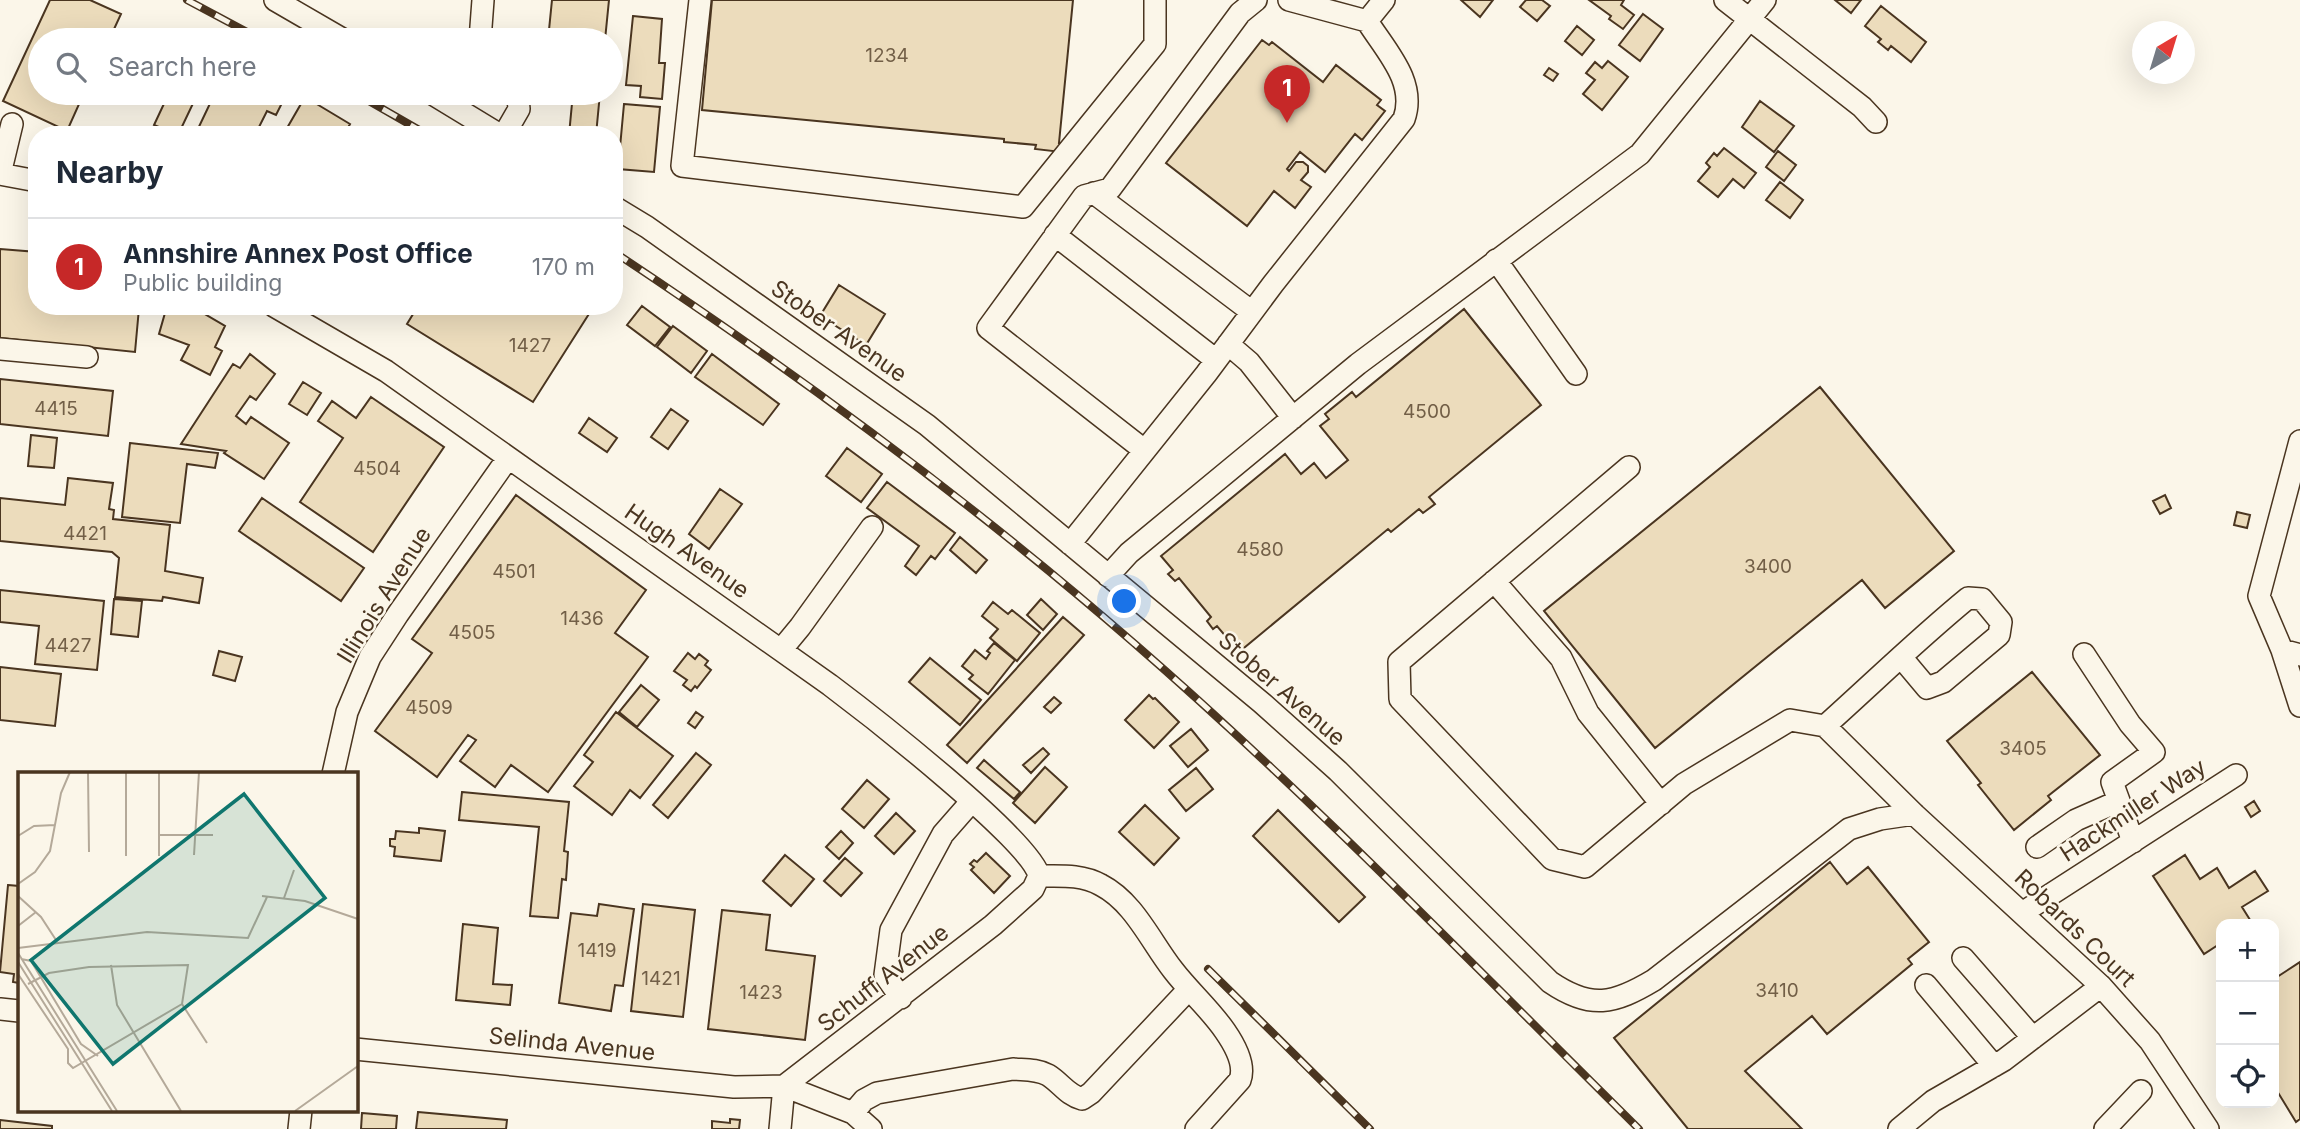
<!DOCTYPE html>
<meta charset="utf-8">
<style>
body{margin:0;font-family:Inter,sans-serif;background:#f6f6f7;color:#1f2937}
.controls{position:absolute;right:21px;bottom:21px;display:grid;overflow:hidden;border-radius:14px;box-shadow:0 7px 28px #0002}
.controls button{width:63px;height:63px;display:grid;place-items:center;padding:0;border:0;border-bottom:2px solid #e0e1e3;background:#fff;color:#1f2937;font:35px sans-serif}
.compass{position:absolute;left:2132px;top:21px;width:63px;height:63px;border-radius:50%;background:#fff;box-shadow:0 7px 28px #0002;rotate:38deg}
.you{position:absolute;left:1125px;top:602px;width:24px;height:24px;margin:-18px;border:5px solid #fff;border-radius:50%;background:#1a73e8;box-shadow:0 0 0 10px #1a73e833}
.badge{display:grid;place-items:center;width:46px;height:46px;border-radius:50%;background:#c62828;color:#fff;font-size:23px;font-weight:700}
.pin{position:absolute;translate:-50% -58px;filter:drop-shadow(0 2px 4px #0008)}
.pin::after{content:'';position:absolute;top:37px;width:24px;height:21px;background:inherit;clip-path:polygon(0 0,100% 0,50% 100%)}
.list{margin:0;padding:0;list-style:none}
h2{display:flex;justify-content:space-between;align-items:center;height:91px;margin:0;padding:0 28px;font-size:30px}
h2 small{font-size:23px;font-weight:400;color:#747a83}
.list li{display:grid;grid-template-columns:46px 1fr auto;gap:21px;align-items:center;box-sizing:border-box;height:98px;padding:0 28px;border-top:2px solid #e0e1e3}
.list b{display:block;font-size:26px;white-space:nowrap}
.list p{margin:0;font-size:23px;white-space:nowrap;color:#747a83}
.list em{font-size:23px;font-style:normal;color:#747a83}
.icon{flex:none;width:38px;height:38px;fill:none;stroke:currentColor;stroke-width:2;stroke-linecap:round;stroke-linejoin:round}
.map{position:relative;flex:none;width:2300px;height:1129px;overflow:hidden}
.search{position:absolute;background:#fff;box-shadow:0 7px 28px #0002;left:28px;top:28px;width:595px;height:77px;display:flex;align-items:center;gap:18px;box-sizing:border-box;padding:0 24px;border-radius:38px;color:#747a83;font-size:26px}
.panel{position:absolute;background:#fff;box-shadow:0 7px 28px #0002;left:28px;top:126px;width:595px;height:189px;border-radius:28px}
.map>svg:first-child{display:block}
.building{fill:#ecdcbc;stroke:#4a3520;stroke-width:2}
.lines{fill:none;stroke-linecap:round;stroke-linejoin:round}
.minor-casing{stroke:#4a3520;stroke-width:24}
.minor{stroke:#fbf6e9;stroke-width:21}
.rail-casing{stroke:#4a3520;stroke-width:8}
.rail{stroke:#fbf6e9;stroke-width:5;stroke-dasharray:16;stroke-linecap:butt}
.labels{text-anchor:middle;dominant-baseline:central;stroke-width:5;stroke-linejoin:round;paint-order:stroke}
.number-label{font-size:19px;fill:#725f47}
.street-label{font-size:23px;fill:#4a3520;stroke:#fbf6e9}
.inset-road{fill:none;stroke:#b4a999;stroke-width:2}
.view{fill:#0f766e;fill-opacity:0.15;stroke:#0f766e;stroke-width:3.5}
.inset-edge{fill:none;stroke:#4a3520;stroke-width:3.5}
</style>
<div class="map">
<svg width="2300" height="1129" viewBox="0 0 2300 1129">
<rect width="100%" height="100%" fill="#fbf6e9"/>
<path class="building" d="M50,0H90L121,14L109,40H40V93H84L67,131L3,101Z
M552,0H609L605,40H548Z
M712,0H1073L1059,143H1062L1061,152L1035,149L1036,145L1004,142V139L702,110Z
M1461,0H1493L1480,17Z
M1526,0H1542L1550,6L1537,21L1520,7Z
M1589,0H1624L1621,5L1634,15L1623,29L1609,19L1611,16Z
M1835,0H1861L1851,13Z
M1881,6L1926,42L1911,62L1891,46L1888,50L1878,42L1881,39L1865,26Z
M1643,14L1663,29L1640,61L1619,45Z
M633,16L662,19L659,63H665L662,99L640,97L641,86L626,85Z
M1577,26L1594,40L1582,55L1565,41Z
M1262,40L1269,45L1272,42L1323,82L1336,65L1381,100L1377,105L1385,111L1362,140L1355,134L1325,172L1300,152L1287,169L1289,171L1296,162H1303L1308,166V172L1301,180L1311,187L1295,208L1274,191L1247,226L1166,163Z
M1608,61L1628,77L1602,110L1583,94L1595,80L1586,73L1595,62L1602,68Z
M1549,68L1558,74L1553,81L1544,75Z
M169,93H198L178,135L154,125Z
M215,93H287L276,115L267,111L255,135H195Z
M573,93H600L596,135H569Z
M305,97L350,124L344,135H283Z
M1760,101L1794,126L1774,152L1742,127Z
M624,104L660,107L654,172L618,169Z
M1724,148L1756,173L1744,188L1733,179L1718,197L1698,181L1710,167L1706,163L1714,153L1717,156Z
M1778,151L1796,165L1784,181L1766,167Z
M1780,182L1803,200L1790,218L1766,200Z
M0,249L37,252V306L139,308L135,352L0,338Z
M839,285L885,314L866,345L820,316Z
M167,306H187L196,309L225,326L215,347L222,351L210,375L181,360L189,345L159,334Z
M418,306H462L468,309L470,306H594L533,402L407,324Z
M642,306L670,327L655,346L627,325Z
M1464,309L1541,405L1429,497L1435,504L1423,513L1419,509L1391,532L1388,529L1239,652L1217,626L1213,629L1207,621L1211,617L1179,578L1175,581L1168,574L1173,570L1161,556L1285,454L1301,474L1314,463L1326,478L1348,460L1320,426L1329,419L1325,414L1352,392L1356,397Z
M673,326L707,351L691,373L657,347Z
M250,354L275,374L256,400L250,396L236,416L246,424L251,417L289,443L264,479L224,453L226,451L181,444L233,364L240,368Z
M712,354L779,404L763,425L695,377Z
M0,379L113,391L108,436L0,424Z
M303,382L321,393L307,415L289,404Z
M1820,387L1954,551L1885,608L1862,580L1655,748L1544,611Z
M371,397L444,447L373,552L300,502L343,438L318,421L332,401L356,418Z
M671,409L688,421L668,449L651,437Z
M589,418L617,438L607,452L579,433Z
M31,435L57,438L54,468L28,466Z
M130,443L218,453L215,468L187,464L180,523L122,517Z
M847,448L882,474L861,502L826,476Z
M68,478L113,483L109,509L114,510L113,519L170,525L165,571L203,578L199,603L163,597L162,601L115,597L119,558L112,552L0,541V498L65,505Z
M887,482L955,533L935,559L931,556L916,575L905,566L919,546L867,508Z
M720,489L742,504L709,549L689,534Z
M516,495L646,590L615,633L648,657L548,792L511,765L495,787L460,761L476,740L468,735L437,777L375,731L432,653L412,639Z
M2165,495L2171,508L2160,514L2153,501Z
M262,498L364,568L341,601L239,531Z
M2237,512L2250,515L2247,528L2234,525Z
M960,537L987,560L976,573L950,550Z
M0,590L104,601L97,670L35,664L39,626L0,622Z
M114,599L142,601L138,637L111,634Z
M1041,599L1057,614L1043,630L1027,615Z
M993,602L1008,614L1012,610L1040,633L1017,661L990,638L998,629L982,616Z
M1063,617L1084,635L967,763L947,745Z
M994,643L1015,660L988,694L969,679L973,675L962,666L975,650L986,659L990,653L987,651Z
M219,651L242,657L235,681L213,675Z
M688,653L695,659L699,654L708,661L705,665L711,670L697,688L695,686L691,691L683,685L687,680L674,671Z
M930,658L981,700L960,725L909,682Z
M0,667L61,674L55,726L0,720Z
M2032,672L2100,755L2048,796L2051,800L2014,830L1978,785L1981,783L1947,741Z
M641,685L659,700L637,727L619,712Z
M1149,695L1153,699L1155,698L1179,722L1154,748L1125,720Z
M1054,697L1061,703L1051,713L1044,707Z
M616,712L673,756L640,798L630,790L612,815L574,786L593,762L584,755Z
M696,712L703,717L695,728L688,723Z
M1191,729L1208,750L1188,767L1170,746Z
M1043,748L1049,754L1031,773L1023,765Z
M696,753L711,765L668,818L653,805Z
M984,760L1020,792L1014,799L977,768Z
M1045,767L1067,787L1035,823L1013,803Z
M1196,768L1213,789L1186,811L1169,790Z
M867,780L889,799L864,828L842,809Z
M462,792L569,802L564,851L568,852L566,880L562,879L558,918L530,916L539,827L459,820Z
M2254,801L2260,811L2251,817L2245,807Z
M1145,805L1179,838L1154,865L1119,832Z
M1278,810L1365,897L1339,922L1253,836Z
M896,813L915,831L894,854L875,836Z
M419,828L445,831L441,861L394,856L395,847L390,846V839H395L396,831L419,833Z
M841,831L853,843L839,859L826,847Z
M986,853L1010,876L994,893L971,870L974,867L970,864L974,860L977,862Z
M785,855L814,879L791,906L763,881Z
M2185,855L2200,879L2217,868L2229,888L2255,871L2268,891L2242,907L2252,923L2221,924V943L2204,954L2153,876Z
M845,858L862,873L841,896L824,881Z
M1830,862L1847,884L1868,867L1929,942L1908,959L1912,964L1827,1034L1812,1016L1745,1071L1802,1129H1688L1614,1038Z
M8,885L19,886V983L13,982L14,974L0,972Z
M599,904L634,909L623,986L615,985L611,1011L559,1003L571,913L597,916Z
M643,904L695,910L683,1017L631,1011Z
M722,910L770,915L766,950L815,956L805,1040L708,1029Z
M463,924L498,928L493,984L512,985L510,1005L456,1000Z
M2300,962V1119L2296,1122L2274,1086V979Z
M418,1112L507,1120L506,1129H416Z
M362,1113L397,1116L396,1129H361Z
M730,1119L740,1120L739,1129H712V1121L730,1123Z
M0,1120L52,1126V1129H0Z"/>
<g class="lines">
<g class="minor-casing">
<path id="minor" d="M275,0L344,40
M700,0L682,166L1023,207L1155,44V0
M1725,0L1862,107L1876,122
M1367,21L1384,0
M480,40L483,0
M431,93L500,135
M504,135L519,109L518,98L512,93
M0,174L12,124
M0,174L37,181
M1094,193L1252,312
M614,207L647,227L927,425L1262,703L1338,771L1550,982C1591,1010 1614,1004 1654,980L1849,829L1880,819L1914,814
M1055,235L1216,360
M1496,260L1576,374
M274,306L386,371L830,685C866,712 1032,841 1039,876
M1228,344L1249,362L1293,418
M0,349L87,357
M2300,441L2259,596L2282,650L2300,655
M1144,450L988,328L1084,196L1110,189L1240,13L1256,0
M1629,467L1399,662L1400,699L1552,859L1585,867L1684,784L1790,720L1825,726L1914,814L2101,986L2150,1041L2208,1129
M1070,544L1206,374L1273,284L1404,119C1417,82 1386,51 1367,21L1289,0
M1108,576L1129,553L1358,364L1640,154L1765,0
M1494,581L1561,658L1588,713L1661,804
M781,650L800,627L872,527
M2282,650L2300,706
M2084,654L2130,724L2154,752L2112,782L2119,801
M1825,726C1873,683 1918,639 1968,598L1982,599L2001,622L1999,635L1943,682L1927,688L1901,657
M333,774L347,712L370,657L398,614L508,458
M2037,847L2076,820L2119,801L2133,842
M1039,876C1060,876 1082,874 1101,885C1134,902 1151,942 1173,970C1189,991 1210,1009 1225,1031C1234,1044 1246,1064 1240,1080L1196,1129
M2022,913L2236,775
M1963,958L2033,1038
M1926,985L1994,1066
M901,998L885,975L891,930L943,834L971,802
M0,1009L19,1011
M355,1049L734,1087L784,1086L853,1113L871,1129
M853,1113L864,1100L877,1093L1013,1069C1025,1070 1037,1069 1048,1075C1061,1083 1067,1095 1082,1099L1091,1093L1189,989
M299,1129L301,1110
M780,1129L784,1086L993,925L1033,889L1039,876
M1899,1129L1933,1101L2004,1060L2101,986
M2105,1129L2141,1091"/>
</g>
<use href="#minor" class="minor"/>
<g class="rail-casing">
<path id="rail" d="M187,0L262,40
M355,93L428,135
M614,252C795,372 971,501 1135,644C1311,797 1473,965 1639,1129
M1208,969L1370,1129"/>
</g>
<use href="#rail" class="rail"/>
</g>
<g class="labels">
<g class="number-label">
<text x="887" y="55">1234</text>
<text x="530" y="345">1427</text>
<text x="56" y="408">4415</text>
<text x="1427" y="411">4500</text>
<text x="377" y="468">4504</text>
<text x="85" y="533">4421</text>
<text x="1260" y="549">4580</text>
<text x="1768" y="566">3400</text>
<text x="514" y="571">4501</text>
<text x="582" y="618">1436</text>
<text x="472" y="632">4505</text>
<text x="68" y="645">4427</text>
<text x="429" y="707">4509</text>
<text x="2023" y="748">3405</text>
<text x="597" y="950">1419</text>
<text x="661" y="978">1421</text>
<text x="1777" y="990">3410</text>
<text x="761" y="992">1423</text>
</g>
<g class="street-label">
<text transform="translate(839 331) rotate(35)">Stober Avenue</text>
<text transform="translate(687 551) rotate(35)">Hugh Avenue</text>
<text transform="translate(384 595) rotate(-58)">Illinois Avenue</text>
<text transform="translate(1282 689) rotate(41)">Stober Avenue</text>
<text transform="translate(2133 810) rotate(-33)">Hackmiller Way</text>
<text transform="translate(2075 928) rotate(44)">Robards Court</text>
<text transform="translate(883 978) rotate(-38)">Schuff Avenue</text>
<text transform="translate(572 1044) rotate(6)">Selinda Avenue</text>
</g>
</g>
<g transform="translate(18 772)">
<rect width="340" height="340" fill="#fbf6e9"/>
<path class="inset-road" d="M70,0L71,80M108,0V84M141,0V84M141,63H195M0,64L16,54L37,53M176,83L181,0M0,112L17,100L32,79L43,21L52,0M0,124L23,145L38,168M244,124L287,129L340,147M266,126L276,98M0,154L18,140M0,176L129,160L230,166L249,125M0,181L99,339M3,187L13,189L63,272L80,284M0,190L94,339M93,193L99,233L163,339M0,202L50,277V291L55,296L164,232M10,212L31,201L71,195L170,193L164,232L189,271M277,339L340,294"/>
<path class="view" d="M226,22L307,126L95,292L13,188Z"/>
<rect width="340" height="340" class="inset-edge"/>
</g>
</svg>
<div class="controls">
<button>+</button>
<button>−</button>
<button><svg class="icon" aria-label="locate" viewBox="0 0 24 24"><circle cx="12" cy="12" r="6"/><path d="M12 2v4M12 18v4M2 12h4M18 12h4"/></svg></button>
</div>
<svg class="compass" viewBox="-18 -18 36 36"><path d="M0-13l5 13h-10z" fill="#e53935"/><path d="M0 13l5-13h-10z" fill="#747a83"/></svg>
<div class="you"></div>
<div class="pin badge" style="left:1287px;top:123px">1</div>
<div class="search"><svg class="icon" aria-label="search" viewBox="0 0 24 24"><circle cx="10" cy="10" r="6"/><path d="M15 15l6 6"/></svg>Search here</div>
<section class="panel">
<h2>Nearby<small></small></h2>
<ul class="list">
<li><span class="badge">1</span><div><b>Annshire Annex Post Office</b><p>Public building</p></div><em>170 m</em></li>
</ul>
</section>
</div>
